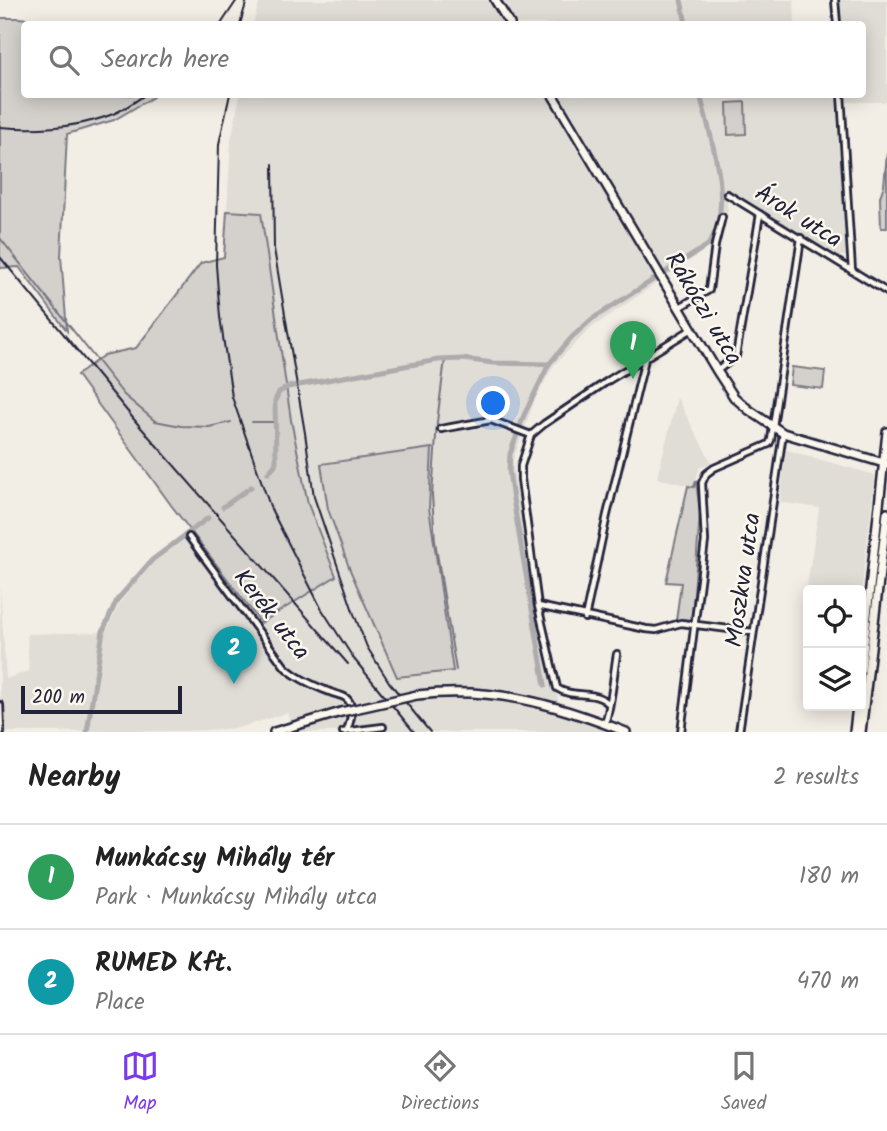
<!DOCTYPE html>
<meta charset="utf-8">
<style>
body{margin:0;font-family:Kalam,sans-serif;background:#f6f6f6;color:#222}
.controls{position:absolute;right:21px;bottom:21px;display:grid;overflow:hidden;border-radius:7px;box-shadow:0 4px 18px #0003}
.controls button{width:63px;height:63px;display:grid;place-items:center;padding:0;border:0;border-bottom:2px solid #e0e0e0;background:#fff;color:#222;font:35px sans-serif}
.scale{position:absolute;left:21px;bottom:18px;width:161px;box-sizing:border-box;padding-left:7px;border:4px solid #22223b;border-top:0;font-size:19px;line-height:24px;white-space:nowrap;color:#22223b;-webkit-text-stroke:5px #fbf7ec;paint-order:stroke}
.you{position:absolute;left:494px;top:404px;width:24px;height:24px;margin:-18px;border:5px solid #fff;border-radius:50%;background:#1a73e8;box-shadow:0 0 0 10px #1a73e833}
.badge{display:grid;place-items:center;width:46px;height:46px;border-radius:50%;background:#7c3aed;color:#fff;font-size:23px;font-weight:700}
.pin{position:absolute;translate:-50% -58px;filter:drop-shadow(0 2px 4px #0008)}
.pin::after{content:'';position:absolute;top:37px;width:24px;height:21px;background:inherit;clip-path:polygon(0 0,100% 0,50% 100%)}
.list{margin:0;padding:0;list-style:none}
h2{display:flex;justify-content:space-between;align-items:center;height:91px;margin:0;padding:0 28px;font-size:30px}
h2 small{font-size:23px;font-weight:400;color:#767676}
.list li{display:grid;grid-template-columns:46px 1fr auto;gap:21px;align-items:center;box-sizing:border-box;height:105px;padding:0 28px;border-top:2px solid #e0e0e0}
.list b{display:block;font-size:26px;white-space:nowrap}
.list p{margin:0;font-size:23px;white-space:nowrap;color:#767676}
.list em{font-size:23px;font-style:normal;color:#767676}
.icon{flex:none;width:38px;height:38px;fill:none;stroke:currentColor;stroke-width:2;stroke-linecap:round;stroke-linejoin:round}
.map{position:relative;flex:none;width:887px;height:732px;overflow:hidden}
.search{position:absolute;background:#fff;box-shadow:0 4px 18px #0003;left:21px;right:21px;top:21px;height:77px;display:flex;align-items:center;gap:18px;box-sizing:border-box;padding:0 24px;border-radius:7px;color:#767676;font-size:26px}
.sheet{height:301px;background:#fff}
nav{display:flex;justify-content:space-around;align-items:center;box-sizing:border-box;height:98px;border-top:2px solid #e0e0e0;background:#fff;font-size:19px;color:#767676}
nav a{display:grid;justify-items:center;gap:4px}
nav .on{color:#7c3aed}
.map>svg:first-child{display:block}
.built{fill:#e0dcd6}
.green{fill:#d4d1cc;stroke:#7b7a84;stroke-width:2}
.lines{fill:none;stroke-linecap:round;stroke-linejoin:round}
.stream{stroke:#76747f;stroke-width:2}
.canal{stroke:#aeabad;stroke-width:5}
.street-casing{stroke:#22223b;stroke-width:10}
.primary-casing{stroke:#22223b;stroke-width:12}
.street{stroke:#fbf7ec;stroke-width:4.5}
.primary{stroke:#fbf7ec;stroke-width:7}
.rail{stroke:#22223b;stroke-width:2}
.primary-bridge-casing{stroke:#22223b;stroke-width:12;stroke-linecap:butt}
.primary-bridge{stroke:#fbf7ec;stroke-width:7}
.labels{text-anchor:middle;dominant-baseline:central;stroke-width:5;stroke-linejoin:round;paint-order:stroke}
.street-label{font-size:24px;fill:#22223b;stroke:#fbf7ec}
</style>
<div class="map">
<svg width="887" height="732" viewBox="0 0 887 732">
<rect width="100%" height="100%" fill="#f2eee5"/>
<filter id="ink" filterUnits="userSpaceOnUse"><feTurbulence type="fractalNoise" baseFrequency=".0143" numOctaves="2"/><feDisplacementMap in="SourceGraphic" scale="14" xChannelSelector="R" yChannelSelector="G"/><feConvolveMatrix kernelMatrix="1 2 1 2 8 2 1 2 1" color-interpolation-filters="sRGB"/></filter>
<g filter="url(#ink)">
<path class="built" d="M260,0H794L795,24H253Z
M840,0H887V102H846L845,95L862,94V24H841Z
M240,95H835L847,256H836L725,191L728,210L718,241L591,328L554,365L535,399L513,460L514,471L529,559L560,710L607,732H294L287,713L238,728L186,731L0,732V588L6,679L29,671L27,634L106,632L119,604L153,560L192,533L261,622L336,576L308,504L291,420L261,214L227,211L231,141Z
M677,398L711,462L699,468L695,487L657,478Z
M786,450L875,475L861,594V590H808V593H806L819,508L780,502Z"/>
<path class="green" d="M0,18H18L90,24H24V94L153,95V97L114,120L67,134L61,256L67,331L19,267L0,268Z
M745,102L746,134L728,135L727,103Z
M887,153V228H881L880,197L884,185Z
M227,211L261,213L291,420L308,504L336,576L261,623L171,505L77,375L104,355L136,348L201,263L224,257Z
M792,367L825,371L823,389L790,385Z
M432,448L429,508L453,671L397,677L350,570L328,509L321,464Z
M696,481L700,513L692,620L676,621L681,583L666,582L688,486L694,487Z"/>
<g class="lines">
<path class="stream" d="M0,238L124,395L155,421L181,426L209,427L231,422
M445,359L437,422L432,495L435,541L456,670
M252,422H276"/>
<path class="canal" d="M681,0L686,24
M268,473L275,465L276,461L275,401L279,392L288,387L438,360L463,359L493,363L549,364
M223,507L251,487
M545,685L512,493L509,470L510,454L524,415L549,364L572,337L592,319L708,245C736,207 710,137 700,94
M87,732L103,631L117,600L152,560L208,518"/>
<g class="street-casing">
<path id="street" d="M835,0L837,24
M841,94L852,271
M727,194L887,292
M680,307L709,290L715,245L722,217
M717,371L736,356L760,214
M441,429L491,420L531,435
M189,537L285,667C297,678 314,686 330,692C334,694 342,695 346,698C356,706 350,722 347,731
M538,606L646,629L656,630L681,623L753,632
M585,618L607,515L645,359
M609,704C595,689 572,699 557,688L538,606L521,479V466L531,435L544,424L609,380L692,329
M0,705L1,732
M605,724C612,702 613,677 617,654
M343,732L383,727
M681,732L705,541L702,483L706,474L714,468L769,444L771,440L801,238
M739,732L783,433"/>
</g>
<g class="primary-casing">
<path id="primary" d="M495,0L510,24
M552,94L717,371L734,397L749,410L783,433L887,464
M861,670L887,432
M417,695C494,686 555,704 626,732
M274,732L341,712
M854,732L857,706
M861,732L887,513"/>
</g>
<use href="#street" class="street"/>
<use href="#primary" class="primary"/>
<path class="rail" d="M221,24L237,0
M240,24L247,0
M230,94L219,144L216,265L220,317L232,397L271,509L321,608L354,659L414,732
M0,127C38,130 78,128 113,114C125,109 136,101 146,94
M273,164L274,249L305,433L314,497L354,614L367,647L389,682L430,732
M0,257L137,423L348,664"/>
<g class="primary-bridge-casing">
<path id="primary-bridge" d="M341,712L417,695"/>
</g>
<use href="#primary-bridge" class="primary-bridge"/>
</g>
</g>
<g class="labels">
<g class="street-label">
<text transform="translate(798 217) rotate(32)">Árok utca</text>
<text transform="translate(703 309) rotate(59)">Rákóczi utca</text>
<text transform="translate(744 580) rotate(-82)">Moszkva utca</text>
<text transform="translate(271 615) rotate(52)">Kerék utca</text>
</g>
</g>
</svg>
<div class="controls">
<button><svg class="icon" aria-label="locate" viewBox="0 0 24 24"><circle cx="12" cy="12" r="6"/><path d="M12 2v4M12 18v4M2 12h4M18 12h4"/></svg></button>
<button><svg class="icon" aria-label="layers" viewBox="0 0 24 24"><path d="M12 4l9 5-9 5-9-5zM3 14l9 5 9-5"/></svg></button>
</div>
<div class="scale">200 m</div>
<div class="you"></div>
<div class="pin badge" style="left:633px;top:379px;background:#2e9e5b">1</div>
<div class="pin badge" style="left:234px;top:684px;background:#0f9aa8">2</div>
<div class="search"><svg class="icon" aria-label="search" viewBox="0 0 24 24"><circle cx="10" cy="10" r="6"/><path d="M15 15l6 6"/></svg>Search here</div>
</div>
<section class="sheet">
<h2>Nearby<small>2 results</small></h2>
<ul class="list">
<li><span class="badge" style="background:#2e9e5b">1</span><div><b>Munkácsy Mihály tér</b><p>Park · Munkácsy Mihály utca</p></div><em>180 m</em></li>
<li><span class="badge" style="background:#0f9aa8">2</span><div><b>RUMED Kft.</b><p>Place</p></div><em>470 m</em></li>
</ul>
</section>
<nav>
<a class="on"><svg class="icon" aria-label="map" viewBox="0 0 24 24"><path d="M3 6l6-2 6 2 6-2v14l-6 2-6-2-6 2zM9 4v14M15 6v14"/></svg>Map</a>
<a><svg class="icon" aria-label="directions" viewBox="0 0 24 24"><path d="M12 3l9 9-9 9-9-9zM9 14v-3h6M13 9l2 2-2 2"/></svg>Directions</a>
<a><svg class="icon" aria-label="saved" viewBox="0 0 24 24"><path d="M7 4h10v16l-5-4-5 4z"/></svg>Saved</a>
</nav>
